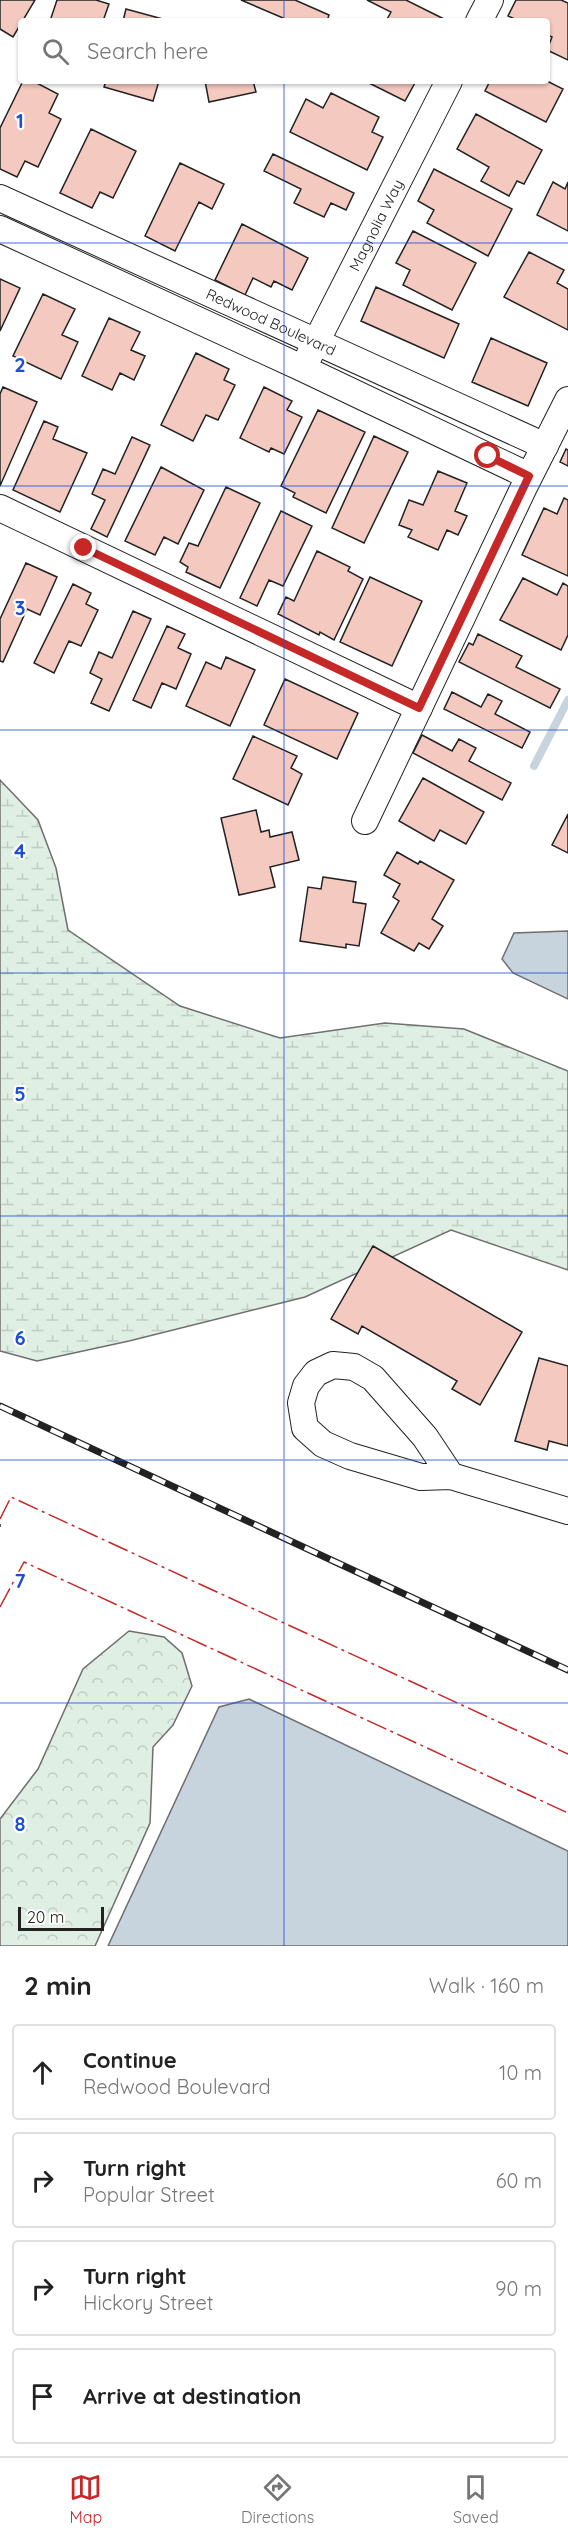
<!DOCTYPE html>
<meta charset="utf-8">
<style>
body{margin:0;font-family:Quicksand,sans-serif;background:#f6f6f6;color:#222}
.scale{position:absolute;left:18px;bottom:15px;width:86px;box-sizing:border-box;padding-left:6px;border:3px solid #222;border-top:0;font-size:16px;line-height:21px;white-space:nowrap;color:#222;-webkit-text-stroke:4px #fff;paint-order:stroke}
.stop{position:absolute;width:18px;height:18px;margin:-14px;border:4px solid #c62828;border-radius:50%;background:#fff}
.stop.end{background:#c62828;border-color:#fff;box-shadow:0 2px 6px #0008}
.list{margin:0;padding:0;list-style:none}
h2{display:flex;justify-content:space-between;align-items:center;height:78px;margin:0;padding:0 24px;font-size:26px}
h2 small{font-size:20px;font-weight:400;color:#767676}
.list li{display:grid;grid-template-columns:39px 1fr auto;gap:18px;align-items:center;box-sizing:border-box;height:96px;margin:0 12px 12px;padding:0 12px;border:2px solid #e0e0e0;border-radius:6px}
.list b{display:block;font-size:22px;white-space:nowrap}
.list p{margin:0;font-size:20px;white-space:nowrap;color:#767676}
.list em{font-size:20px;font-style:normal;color:#767676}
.icon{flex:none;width:33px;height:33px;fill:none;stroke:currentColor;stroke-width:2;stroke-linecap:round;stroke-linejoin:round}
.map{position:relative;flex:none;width:568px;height:1946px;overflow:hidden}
.search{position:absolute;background:#fff;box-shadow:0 2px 4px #0004;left:18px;right:18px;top:18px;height:66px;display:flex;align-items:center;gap:15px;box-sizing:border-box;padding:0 21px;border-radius:6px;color:#767676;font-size:22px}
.sheet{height:510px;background:#fff}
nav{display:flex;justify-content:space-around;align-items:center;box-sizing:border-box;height:84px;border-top:2px solid #e0e0e0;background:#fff;font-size:16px;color:#767676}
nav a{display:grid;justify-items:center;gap:3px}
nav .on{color:#c62828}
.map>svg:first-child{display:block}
.forest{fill:url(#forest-crowns);stroke:#6f6f6f;stroke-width:1.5}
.wetland{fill:url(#wetland-marsh);stroke:#6f6f6f;stroke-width:1.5}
.water{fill:#c7d3dd;stroke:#6f6f6f;stroke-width:1.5}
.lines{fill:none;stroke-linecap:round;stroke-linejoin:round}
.stream{stroke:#c7d3dd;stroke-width:8}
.building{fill:#f3c9c0;stroke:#222;stroke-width:1.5}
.street-casing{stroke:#222;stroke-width:28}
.street{stroke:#fff;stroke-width:26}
.rail-casing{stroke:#222;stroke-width:7}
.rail{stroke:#fff;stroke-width:4.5;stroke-dasharray:14;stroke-linecap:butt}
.fence{stroke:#222;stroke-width:1.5;stroke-dasharray:8 3;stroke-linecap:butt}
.power{stroke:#c62828;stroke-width:1.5;stroke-dasharray:21 4.5 3 4.5;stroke-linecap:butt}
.route{stroke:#c62828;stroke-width:8}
.grid{fill:none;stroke:#1d4ed8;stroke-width:1.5;stroke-opacity:0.55}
.labels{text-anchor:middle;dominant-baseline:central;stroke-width:4.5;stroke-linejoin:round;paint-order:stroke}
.street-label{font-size:15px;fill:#222;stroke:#fff}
.grid-label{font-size:20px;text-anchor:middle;font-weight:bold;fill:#1d4ed8;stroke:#fff;stroke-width:4.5;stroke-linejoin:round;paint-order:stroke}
</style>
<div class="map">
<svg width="568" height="1946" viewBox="0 0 568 1946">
<defs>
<pattern id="forest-crowns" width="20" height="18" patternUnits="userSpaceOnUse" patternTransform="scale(1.5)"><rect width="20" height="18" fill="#e0efe3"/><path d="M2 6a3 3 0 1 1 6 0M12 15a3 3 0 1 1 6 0" fill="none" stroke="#c0cdc2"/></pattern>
<pattern id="wetland-marsh" width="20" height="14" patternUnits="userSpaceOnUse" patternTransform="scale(1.5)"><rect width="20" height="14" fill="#e0efe3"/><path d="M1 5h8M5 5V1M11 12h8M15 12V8" fill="none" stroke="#c0cdc2"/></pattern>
</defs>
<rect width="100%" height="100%" fill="#fff"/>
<path class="forest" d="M129,1631L164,1637L182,1653L192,1686L173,1725L153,1747L150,1823L95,1946H0V1819L38,1769L83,1669Z"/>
<path class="wetland" d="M0,780L38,820L56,868L68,930L180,1006L280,1038L385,1023L464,1029L568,1071V1270L451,1230L305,1297L129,1341L37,1361L0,1351Z"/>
<path class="water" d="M568,931V999L513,973L502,959L514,933Z
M249,1699L568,1851V1946H108L219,1707Z"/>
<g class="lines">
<path class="stream" d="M534,766L568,700"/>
</g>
<path class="building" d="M0,0H35L13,37L0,29Z
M57,0H96L109,4L103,21H50Z
M241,0H295L329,15L327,21H290Z
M367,0H406L446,20L386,21L391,12Z
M516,0H561L568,3V60L547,50L552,37L547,35V21H519L508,16Z
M126,9L170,21H123Z
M23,81H33L58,94L49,113L61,119L38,167L25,161L17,177L0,169V128Z
M106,81H159L153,101L104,87Z
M205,81H253L256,92L209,102Z
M365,81H416L405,101Z
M490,81H547L563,89L546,122L485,91Z
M331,93L379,117L372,132L383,137L367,170L290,132L306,99L323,108Z
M476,114L542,150L524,184L517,181L509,196L481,181L489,167L457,149Z
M91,129L136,151L113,198L100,192L92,208L60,193Z
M273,154L354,193L346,210L331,203L324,217L294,203L301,189L264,171Z
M180,163L224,184L212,209L199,202L175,251L145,236Z
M434,169L512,209L488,256L427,223L434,210L418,201Z
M553,182L565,189L568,182V231L537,215Z
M242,224L308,258L292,290L274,281L271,287L253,278L245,295L215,280Z
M413,231L476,263L452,310L403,285L410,270L396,263Z
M529,252L564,270L557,283L568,289V330L504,297Z
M0,279L20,288L0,331Z
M376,287L459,324L444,358L361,321Z
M43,294L75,309L62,335L78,342L61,379L13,356Z
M109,318L140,332L131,350L145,356L134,380L120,373L112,390L82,376Z
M491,338L547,363L528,406L472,382Z
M196,353L229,369L224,380L235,385L218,420L206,415L193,441L161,425Z
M3,387L37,402L0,486V394Z
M264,387L292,401L287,410L302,417L284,454L271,448L269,452L240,438Z
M318,410L365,432L326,513L293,497L295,493L281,486Z
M44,421L58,427L53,439L87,453L60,512L13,490Z
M374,436L408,452L364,543L332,528Z
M132,437L150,445L107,537L91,529L105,500L92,494L103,469L115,474Z
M566,449L568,450V466L560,462Z
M161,467L204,490L178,544L164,537L155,555L125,541Z
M438,471L467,483L455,511L467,516L458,535L447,530L438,550L408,537L412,530L399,525L409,500L423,505Z
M226,487L260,503L220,588L186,572L188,567L180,562L189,543L198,546Z
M564,498L568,500V576L522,555L544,508L557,514Z
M281,511L312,526L283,586L269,580L257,606L240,598Z
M317,551L350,567L348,571L363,579L334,640L320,632L319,635L278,614L286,597L294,601Z
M26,563L57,577L40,615L27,609L3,662L0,661V619Z
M370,577L422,601L392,666L340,642Z
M523,578L557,595L563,583L568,586V635L561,650L500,620Z
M73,584L91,593L86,604L98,610L81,646L69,641L54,673L34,663Z
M133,611L151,619L109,711L91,703L102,679L90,673L99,652L112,658Z
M167,626L185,634L178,648L191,654L176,689L162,683L151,708L133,700Z
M478,634L522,656L516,667L560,689L550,708L459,662L469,643L473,645Z
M226,657L255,670L230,726L186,706L206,662L221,669Z
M285,679L358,713L337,759L264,725Z
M452,692L481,707L488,694L502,701L495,714L530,732L522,748L444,709Z
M422,735L452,751L459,739L476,748L469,761L511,783L502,800L413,753Z
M253,736L297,756L291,768L302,774L288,805L233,779Z
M423,778L484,812L466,844L440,830L434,841L399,821Z
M256,810L261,832L269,830L270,837L292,832L299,860L270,867L275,887L239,895L221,818Z
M568,814V853L552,845Z
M397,852L418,864L420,861L454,880L432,919L443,926L429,949L419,943L414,951L381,933L399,901L393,897L400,884L384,875Z
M323,877L356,882L353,902L366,904L359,946L346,944V948L300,941L308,887L321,889Z
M373,1246L522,1332L480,1405L452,1389L457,1381L362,1326L358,1334L331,1319Z
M539,1358L568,1366V1446L549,1441L547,1450L515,1441Z"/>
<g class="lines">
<g class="street-casing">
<g id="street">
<path d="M479,21L490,0"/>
<path id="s1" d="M0,198L545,446"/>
<path d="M0,229L302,368L529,476"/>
<path id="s2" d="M309,356L449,81"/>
<path d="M0,508L419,708"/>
<path d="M365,821L524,487L568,400"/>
<path d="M451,1476L425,1437L373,1378L354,1367L333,1365L316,1373L306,1386L301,1403L305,1428L323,1444L350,1456L421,1477L451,1476L568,1511"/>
</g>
</g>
<use href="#street" class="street"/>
<g class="rail-casing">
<path id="rail" d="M0,1406L568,1670"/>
</g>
<use href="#rail" class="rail"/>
<path class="fence" d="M0,1524V1527"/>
<path class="power" d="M0,1519L11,1497L568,1754
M0,1607L24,1562L568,1813"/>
</g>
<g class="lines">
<path class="route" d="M84,548L419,708L529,476L488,456"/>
</g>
<path class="grid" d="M284,0V21M284,81V1946M0,243H568M0,486H568M0,730H568M0,973H568M0,1216H568M0,1460H568M0,1703H568"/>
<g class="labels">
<g class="street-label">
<text stroke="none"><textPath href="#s2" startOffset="147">Magnolia Way</textPath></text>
<text stroke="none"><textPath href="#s1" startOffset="298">Redwood Boulevard</textPath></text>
</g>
</g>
<g class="grid-label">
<text x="20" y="128">1</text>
<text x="20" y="372">2</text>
<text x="20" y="615">3</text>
<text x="20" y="858">4</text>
<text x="20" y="1101">5</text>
<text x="20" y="1345">6</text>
<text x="20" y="1588">7</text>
<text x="20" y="1831">8</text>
</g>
</svg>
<div class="scale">20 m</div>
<div class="stop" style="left:488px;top:456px"></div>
<div class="stop end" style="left:84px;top:548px"></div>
<div class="search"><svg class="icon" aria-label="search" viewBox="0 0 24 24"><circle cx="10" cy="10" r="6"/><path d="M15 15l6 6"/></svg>Search here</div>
</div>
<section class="sheet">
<h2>2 min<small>Walk · 160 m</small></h2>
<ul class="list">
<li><svg class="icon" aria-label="ahead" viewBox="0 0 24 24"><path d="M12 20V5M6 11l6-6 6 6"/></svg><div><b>Continue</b><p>Redwood Boulevard</p></div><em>10 m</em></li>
<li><svg class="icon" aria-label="right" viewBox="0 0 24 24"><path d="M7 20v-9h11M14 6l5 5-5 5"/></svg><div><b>Turn right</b><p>Popular Street</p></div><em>60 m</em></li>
<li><svg class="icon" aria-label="right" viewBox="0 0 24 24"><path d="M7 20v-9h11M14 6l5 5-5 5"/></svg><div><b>Turn right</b><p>Hickory Street</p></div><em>90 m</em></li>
<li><svg class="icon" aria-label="arrive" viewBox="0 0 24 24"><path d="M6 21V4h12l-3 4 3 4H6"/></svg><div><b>Arrive at destination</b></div></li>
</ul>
</section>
<nav>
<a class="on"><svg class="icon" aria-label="map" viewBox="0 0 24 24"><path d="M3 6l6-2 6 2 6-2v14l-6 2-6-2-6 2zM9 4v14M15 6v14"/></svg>Map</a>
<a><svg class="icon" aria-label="directions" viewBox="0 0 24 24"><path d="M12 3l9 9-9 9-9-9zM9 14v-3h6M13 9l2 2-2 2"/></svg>Directions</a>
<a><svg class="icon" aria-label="saved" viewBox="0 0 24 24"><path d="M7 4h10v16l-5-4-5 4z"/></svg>Saved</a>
</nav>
